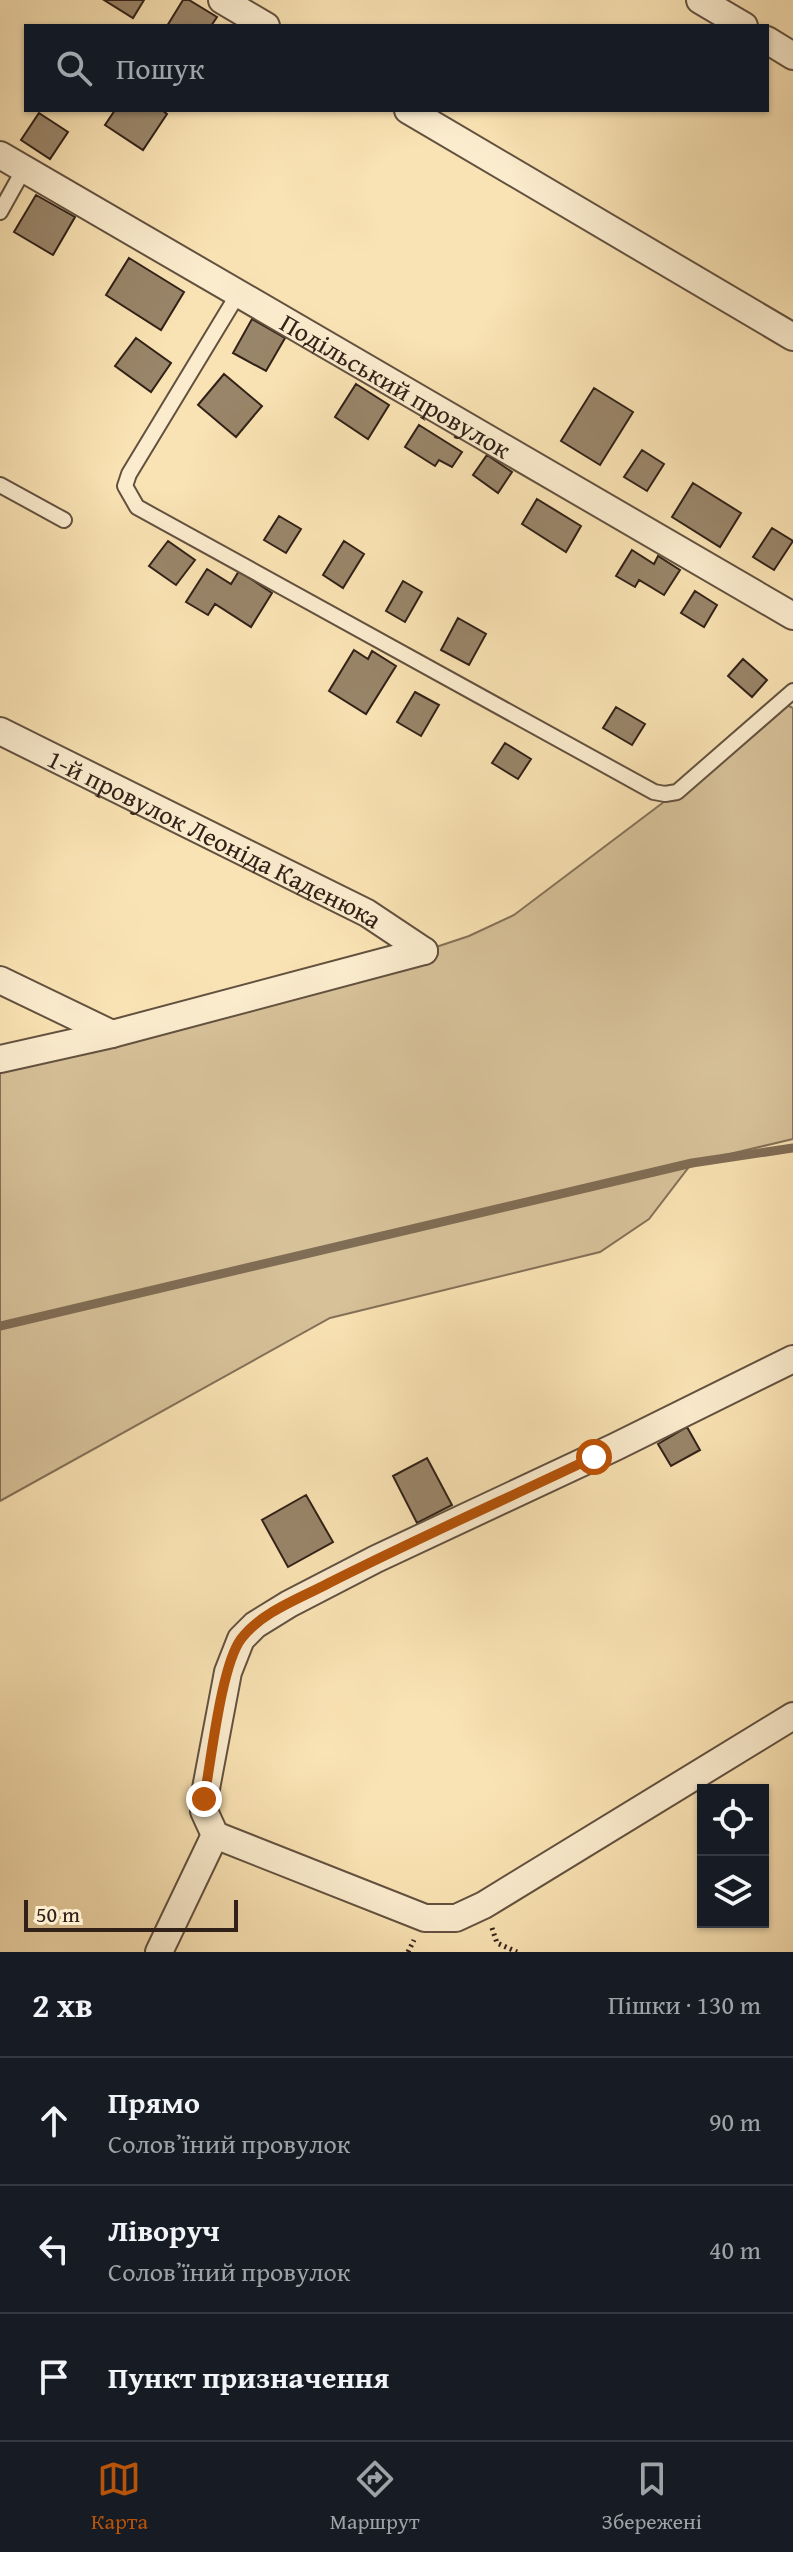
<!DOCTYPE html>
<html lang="uk">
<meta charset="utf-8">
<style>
body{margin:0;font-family:"Gentium Book Plus",serif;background:#20242c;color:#f1f3f6}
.controls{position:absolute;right:24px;bottom:24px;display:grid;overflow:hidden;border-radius:0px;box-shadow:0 2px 6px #0004}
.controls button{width:72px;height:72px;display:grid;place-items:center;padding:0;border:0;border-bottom:2px solid #363941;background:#171b24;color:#f1f3f6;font:40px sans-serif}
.scale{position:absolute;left:24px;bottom:20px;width:214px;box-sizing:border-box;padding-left:8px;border:4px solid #312118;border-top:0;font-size:22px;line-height:28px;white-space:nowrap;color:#312118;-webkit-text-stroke:6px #fbecce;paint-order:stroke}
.stop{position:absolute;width:24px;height:24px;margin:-18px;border:6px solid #b45309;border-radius:50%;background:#fff}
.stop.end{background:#b45309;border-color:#fff;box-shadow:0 2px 8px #0008}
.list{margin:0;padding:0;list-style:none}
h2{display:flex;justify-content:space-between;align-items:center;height:104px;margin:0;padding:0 32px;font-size:34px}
h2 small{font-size:26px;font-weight:400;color:#9ea1a6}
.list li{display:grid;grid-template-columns:52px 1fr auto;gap:24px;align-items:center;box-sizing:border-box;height:128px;padding:0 32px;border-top:2px solid #363941}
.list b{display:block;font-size:30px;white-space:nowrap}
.list p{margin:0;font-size:26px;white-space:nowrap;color:#9ea1a6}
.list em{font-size:26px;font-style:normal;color:#9ea1a6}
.icon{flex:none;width:44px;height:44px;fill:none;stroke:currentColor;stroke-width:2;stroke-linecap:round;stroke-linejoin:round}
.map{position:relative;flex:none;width:793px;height:1952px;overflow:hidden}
.search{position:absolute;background:#171b24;box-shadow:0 2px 6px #0004;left:24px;right:24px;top:24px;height:88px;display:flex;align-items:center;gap:20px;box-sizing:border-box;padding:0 28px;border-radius:0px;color:#9ea1a6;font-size:30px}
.sheet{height:488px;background:#171b24}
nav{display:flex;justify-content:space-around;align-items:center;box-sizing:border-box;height:112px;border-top:2px solid #363941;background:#171b24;font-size:22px;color:#9ea1a6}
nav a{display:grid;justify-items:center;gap:4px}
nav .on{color:#b45309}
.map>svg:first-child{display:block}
.green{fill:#d7c199;stroke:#847158;stroke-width:2}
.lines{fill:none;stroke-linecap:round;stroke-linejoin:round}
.stream{stroke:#806d55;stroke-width:9}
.building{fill:#998569;stroke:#312118;stroke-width:2}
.service-casing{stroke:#63513f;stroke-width:18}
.minor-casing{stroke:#63513f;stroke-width:30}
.path{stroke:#312118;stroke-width:5;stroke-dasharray:2 4;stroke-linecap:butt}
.service{stroke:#fbecce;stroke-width:14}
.minor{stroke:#fbecce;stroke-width:26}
.route{stroke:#b45309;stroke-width:10}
.labels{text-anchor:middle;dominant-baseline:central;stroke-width:8;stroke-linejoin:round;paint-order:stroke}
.street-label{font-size:26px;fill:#312118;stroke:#fbecce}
</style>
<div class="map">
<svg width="793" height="1952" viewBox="0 0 793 1952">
<rect width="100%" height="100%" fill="#f9e2b3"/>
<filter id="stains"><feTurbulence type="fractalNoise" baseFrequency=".0025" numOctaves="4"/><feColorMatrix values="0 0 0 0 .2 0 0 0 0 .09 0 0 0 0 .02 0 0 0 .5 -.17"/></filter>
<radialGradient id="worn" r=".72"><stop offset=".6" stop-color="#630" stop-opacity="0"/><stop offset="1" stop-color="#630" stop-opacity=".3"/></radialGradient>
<path class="green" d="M781,702L793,708V1139L692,1163L649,1219L600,1252L330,1318L0,1501V1057L424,951L469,936L514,915L677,792Z"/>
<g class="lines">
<path class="stream" d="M0,1326L692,1163L793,1148"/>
</g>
<path class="building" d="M104,0H144L133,18Z
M183,0H189L217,17L211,26H167Z
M115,110H162L167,114L143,150L105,125Z
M39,113L68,132L50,159L21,140Z
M36,195L75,217L53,255L14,232Z
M129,258L184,292L161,330L106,295Z
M252,319L285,338L266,371L233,353Z
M136,338L171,363L151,392L115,366Z
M224,374L262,406L236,437L198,405Z
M356,384L389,405L368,439L335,417Z
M594,388L633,412L600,465L561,441Z
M419,425L462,452L452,467L439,460L435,466L405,447Z
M642,450L664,464L647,491L624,477Z
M487,455L512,472L498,493L473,475Z
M693,483L741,513L720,547L672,517Z
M537,499L581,526L566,552L522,524Z
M279,516L301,529L286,553L264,540Z
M772,528L793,541L774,570L753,557Z
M168,541L195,560L176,585L149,566Z
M344,541L364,554L343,588L323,575Z
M632,550L654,564L658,556L680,570L664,595L639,580L635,587L616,576Z
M207,569L231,584L239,571L272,593L251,627L215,604L208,615L186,602Z
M403,581L422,592L405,622L386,611Z
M695,591L717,605L704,627L681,613Z
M458,618L486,634L469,665L441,650Z
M354,650L368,659L372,651L396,666L366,714L329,691Z
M743,659L767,680L752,697L728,676Z
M415,692L439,705L421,736L397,722Z
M616,707L645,724L632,745L603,728Z
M505,743L531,759L518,779L492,763Z
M687,1427L700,1450L671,1466L658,1444Z
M427,1458L452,1505L417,1523L393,1476Z
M306,1495L333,1542L288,1567L262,1520Z"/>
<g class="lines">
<g class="service-casing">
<path id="service" d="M0,212L24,169
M238,294L129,474L125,486L137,507L654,792L665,794L677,792L793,691
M0,485L64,520"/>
</g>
<g class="minor-casing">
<g id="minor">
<path d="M222,0L266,26"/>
<path d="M700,0L744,26"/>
<path d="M767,40L793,56"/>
<path d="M408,110L793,337"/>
<path id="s1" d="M0,155L793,616"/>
<path id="s2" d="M0,731L367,913L424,951"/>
<path d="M0,980L112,1034"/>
<path d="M0,1059L112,1034L424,951"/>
<path d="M793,1359L615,1447L376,1559L289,1604L255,1625L241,1639L228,1672L204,1799V1811L215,1835L425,1918H456L484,1905L793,1716"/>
<path d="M159,1952L215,1835"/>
</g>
</g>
<path class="path" d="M492,1928L497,1943L517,1952
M408,1952L414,1940"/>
<use href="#service" class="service"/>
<use href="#minor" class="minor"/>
</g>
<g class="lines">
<path class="route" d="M204,1799C211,1762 221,1666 241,1639C261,1612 301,1598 329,1583C416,1539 506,1499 594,1457"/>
</g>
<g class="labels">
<g class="street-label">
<text stroke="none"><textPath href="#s1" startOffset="458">Подільський провулок</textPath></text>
<text stroke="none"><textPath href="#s2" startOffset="240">1-й провулок Леоніда Каденюка</textPath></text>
</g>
</g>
<rect width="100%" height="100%" filter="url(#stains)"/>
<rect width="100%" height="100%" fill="url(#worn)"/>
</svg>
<div class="controls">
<button><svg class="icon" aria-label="locate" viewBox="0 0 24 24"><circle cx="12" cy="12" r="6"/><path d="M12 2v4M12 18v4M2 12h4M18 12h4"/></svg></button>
<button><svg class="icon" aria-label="layers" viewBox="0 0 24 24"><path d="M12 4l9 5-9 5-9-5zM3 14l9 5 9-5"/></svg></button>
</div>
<div class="scale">50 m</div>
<div class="stop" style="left:594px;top:1457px"></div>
<div class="stop end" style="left:204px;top:1799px"></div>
<div class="search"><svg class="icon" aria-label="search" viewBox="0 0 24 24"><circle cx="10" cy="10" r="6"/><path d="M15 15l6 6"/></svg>Пошук</div>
</div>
<section class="sheet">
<h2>2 хв<small>Пішки · 130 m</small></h2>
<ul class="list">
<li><svg class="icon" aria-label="ahead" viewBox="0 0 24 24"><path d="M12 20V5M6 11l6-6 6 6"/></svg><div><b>Прямо</b><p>Соловʼїний провулок</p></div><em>90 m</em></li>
<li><svg class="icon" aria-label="left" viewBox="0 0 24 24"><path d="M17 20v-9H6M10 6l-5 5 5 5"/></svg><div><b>Ліворуч</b><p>Соловʼїний провулок</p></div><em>40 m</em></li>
<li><svg class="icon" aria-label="arrive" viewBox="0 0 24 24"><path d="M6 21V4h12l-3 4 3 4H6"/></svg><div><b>Пункт призначення</b></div></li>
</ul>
</section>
<nav>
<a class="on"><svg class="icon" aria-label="map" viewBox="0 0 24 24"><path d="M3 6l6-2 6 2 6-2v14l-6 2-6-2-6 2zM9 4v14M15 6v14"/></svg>Карта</a>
<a><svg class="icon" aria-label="directions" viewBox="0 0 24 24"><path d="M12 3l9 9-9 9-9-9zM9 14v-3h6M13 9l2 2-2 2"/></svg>Маршрут</a>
<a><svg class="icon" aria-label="saved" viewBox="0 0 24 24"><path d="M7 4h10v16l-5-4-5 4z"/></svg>Збережені</a>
</nav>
